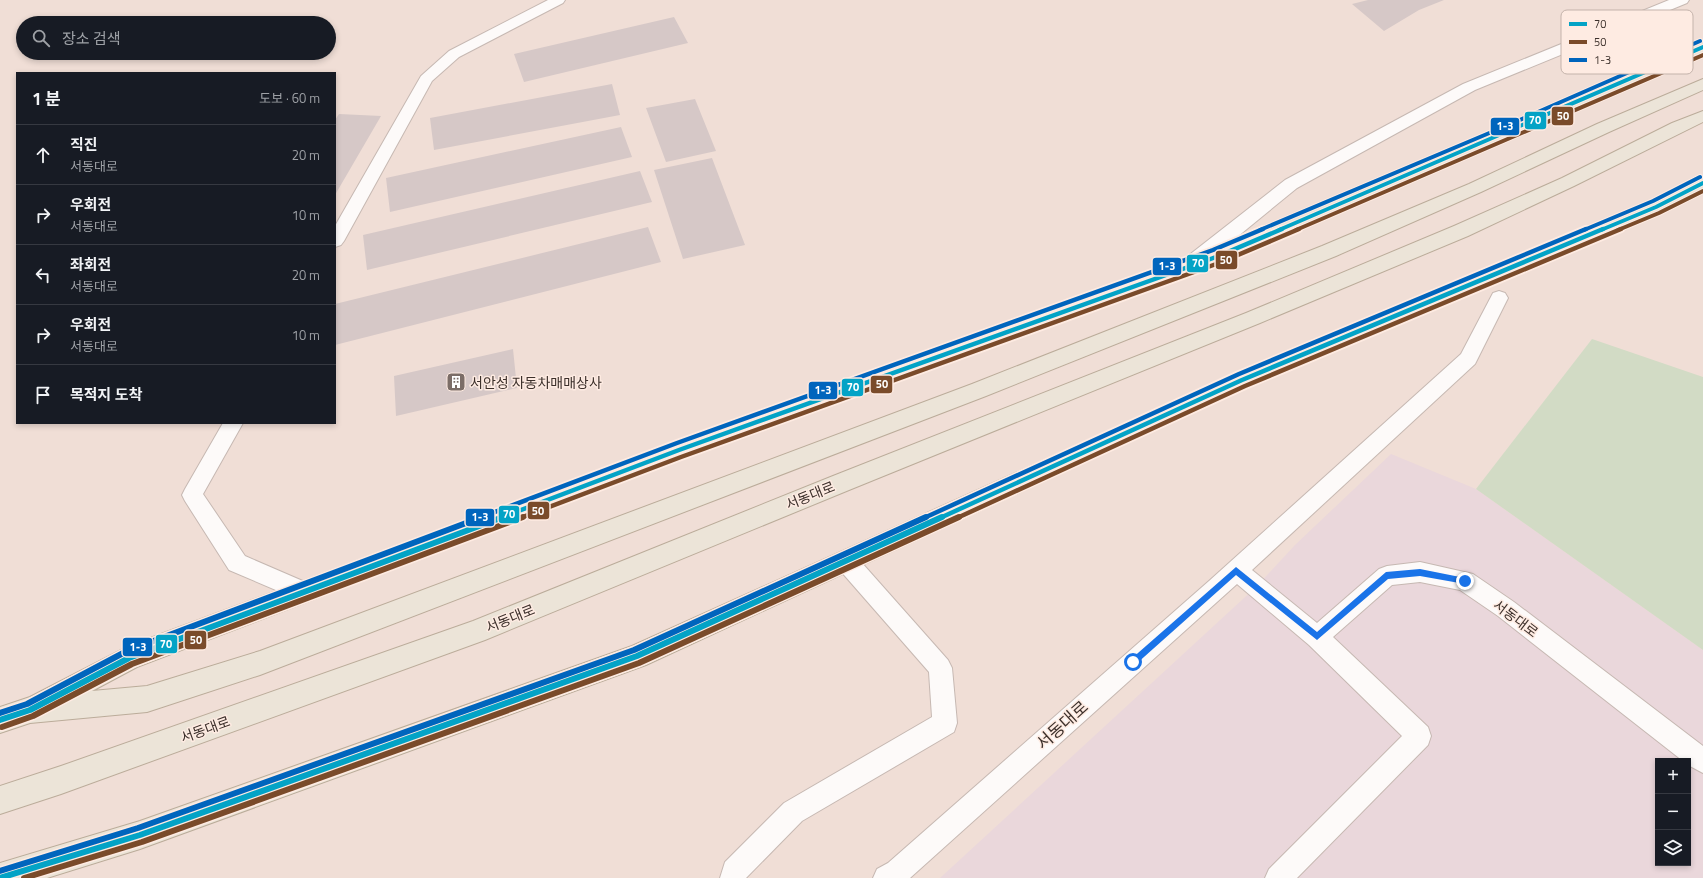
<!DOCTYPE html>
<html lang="ko">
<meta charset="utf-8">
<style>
body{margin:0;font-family:"Titillium Web","Noto Sans KR",sans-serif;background:#242831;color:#f1f3f6}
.controls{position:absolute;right:12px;bottom:12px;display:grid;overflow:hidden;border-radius:0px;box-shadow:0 2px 6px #0003}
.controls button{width:36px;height:36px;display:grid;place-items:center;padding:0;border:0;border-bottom:1px solid #363941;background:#171b24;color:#f1f3f6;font:20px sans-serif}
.stop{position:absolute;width:12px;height:12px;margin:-9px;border:3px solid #1a73e8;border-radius:50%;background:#fff}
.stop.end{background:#1a73e8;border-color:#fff;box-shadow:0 1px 4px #0008}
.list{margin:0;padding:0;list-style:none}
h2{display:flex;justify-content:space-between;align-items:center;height:52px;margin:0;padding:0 16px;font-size:17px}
h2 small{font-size:13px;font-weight:400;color:#9ea1a6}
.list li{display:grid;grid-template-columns:26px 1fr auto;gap:12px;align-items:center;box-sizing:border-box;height:60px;padding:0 16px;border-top:1px solid #363941}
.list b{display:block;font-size:15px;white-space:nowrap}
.list p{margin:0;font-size:13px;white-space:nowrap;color:#9ea1a6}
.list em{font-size:13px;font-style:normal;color:#9ea1a6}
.icon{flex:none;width:22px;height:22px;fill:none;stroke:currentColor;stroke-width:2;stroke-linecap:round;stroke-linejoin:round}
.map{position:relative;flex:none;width:1703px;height:878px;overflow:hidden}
.search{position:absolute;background:#171b24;box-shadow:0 2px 6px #0003;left:16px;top:16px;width:320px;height:44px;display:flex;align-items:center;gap:10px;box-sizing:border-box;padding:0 14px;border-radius:22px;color:#9ea1a6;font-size:15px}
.panel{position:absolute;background:#171b24;box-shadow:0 2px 6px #0003;left:16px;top:72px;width:320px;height:352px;border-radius:0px}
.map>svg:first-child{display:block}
.industrial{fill:#ead7db;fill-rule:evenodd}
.green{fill:#d2dbc5}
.building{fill:#d6c8c7}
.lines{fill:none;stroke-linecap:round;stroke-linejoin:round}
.service-casing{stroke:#c6b8b2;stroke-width:2}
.minor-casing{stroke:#c6b8b2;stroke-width:2}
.trunk-casing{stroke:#bbac9a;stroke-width:2}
.service{fill:#fdfaf9;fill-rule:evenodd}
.minor{fill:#fdfaf9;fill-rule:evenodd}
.trunk{fill:#ece4d8;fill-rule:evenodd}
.bus-1-far2-casing{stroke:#feebe2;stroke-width:6}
.bus-1-far1-casing{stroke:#feebe2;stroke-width:8}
.bus-1-casing{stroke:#feebe2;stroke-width:9}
.bus-2-far2-casing{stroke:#feebe2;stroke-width:6}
.bus-2-far1-casing{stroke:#feebe2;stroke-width:8}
.bus-2-casing{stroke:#feebe2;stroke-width:9}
.bus-3-far2-casing{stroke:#feebe2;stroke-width:6}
.bus-3-far1-casing{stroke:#feebe2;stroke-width:8}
.bus-3-casing{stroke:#feebe2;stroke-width:9}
.bus-1-far2{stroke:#03a3c6;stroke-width:4}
.bus-1-far1{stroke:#03a3c6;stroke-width:4.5}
.bus-1{stroke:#03a3c6;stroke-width:6}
.bus-2-far2{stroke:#7a4b2a;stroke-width:4}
.bus-2-far1{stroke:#7a4b2a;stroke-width:4.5}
.bus-2{stroke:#7a4b2a;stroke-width:6}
.bus-3-far2{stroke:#0065bd;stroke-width:4}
.bus-3-far1{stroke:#0065bd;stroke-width:4.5}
.bus-3{stroke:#0065bd;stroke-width:6}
.route{fill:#1a73e8}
.labels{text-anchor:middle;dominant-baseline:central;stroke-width:3;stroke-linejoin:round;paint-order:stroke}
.poi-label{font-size:14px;fill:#3c302b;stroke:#feebe2;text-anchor:start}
.street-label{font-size:14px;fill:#3c302b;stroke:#feebe2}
.near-street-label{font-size:17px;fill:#3c302b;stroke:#feebe2}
.key{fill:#feebe2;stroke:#c4b3ab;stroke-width:1}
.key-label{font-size:11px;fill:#3c302b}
.line-badge{stroke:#feebe2;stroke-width:1.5}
.badge-label{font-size:11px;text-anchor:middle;font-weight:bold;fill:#fff}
</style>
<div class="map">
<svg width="1703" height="878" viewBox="0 0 1703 878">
<rect width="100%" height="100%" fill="#f0ded6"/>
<path class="industrial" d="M1391,454L1476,489L1703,650V878H940L1256,587L1295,545ZM1658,761H1688V863H1658Z"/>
<path class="green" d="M1592,339L1703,377V650L1476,489Z"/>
<path class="building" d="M1368,0H1444L1419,10L1384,31L1352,4Z
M674,17L688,43L524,82L514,54Z
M612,84L620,115L434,150L430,118Z
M695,99L716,151L666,162L646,108Z
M339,114L381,116L335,195V120Z
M621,127L632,157L390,212L386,178Z
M712,158L745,245L683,259L654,170Z
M640,171L652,202L367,270L363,235Z
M648,227L661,262L335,345V304Z
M513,349L517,388L396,416L394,376Z"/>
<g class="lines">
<g class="service-casing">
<path id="service" d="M548,0H565L563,3L459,57L432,81L344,241L341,245L335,247V226L421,76L449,51Z
M1499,291L1505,293L1508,298L1475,364L1252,570L1317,623L1379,569L1387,566L1420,562L1473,574L1514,602L1703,746V773L1688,765V761H1683L1498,616L1460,590L1420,582L1392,585L1333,637L1428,727L1431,736L1428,745L1297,878H1265L1269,869L1402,736L1309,645L1237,584L910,878H873L877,869L888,863L1209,581L1461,354L1493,293Z
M223,423H243L203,494L245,556L312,585L315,592L312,599L304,602L229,570L185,501L182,495L185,489Z
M846,551L854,554L948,660L952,668L957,723L954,732L802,821L746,878H720L725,862L784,803L932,717L929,672L838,568L835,561L838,554Z"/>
</g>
<g class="minor-casing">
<path id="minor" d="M1669,0H1689L1687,3L1475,90L1297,188L1193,273L1186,275L1179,273L1176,268L1179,263L1285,180L1463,84Z"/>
</g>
<g class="trunk-casing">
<path id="trunk" d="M1703,42V53L1223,262L687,456L137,667L92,691L147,686L260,651L972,384L1322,246L1469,184L1597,124L1703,79V90L1609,132L1481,192L1336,256L986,396L260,675L147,712L30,723L0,733V707L30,697L129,646L671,444L1209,252Z
M1703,111V122L1574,186L1468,236L1260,323L849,490L485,640L61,794L0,814V786L61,766L473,621L833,476L1246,313L1454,226L1562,178L1672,123Z
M1703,177V190L1662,211L1249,386L646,665L140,849L47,878H0V863L140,821L632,646L1235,374L1650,203Z"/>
</g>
<use href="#service" class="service"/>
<use href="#minor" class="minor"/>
<use href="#trunk" class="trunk"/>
<g class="bus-1-far2-casing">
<path id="bus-1-far2" d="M1279,230L1703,47
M1601,230L1656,207L1703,183"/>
</g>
<g class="bus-1-far1-casing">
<path id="bus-1-far1" d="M500,518L679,450L1216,257L1282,229
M940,518L1242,380L1603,229"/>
</g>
<g class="bus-1-casing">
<path id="bus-1" d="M0,720L30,710L129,658L503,517
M0,878L140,835L637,656L942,517"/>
</g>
<g class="bus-2-far2-casing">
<path id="bus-2-far2" d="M1296,230L1703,55
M1618,230L1659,213L1703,191"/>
</g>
<g class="bus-2-far1-casing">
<path id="bus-2-far1" d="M520,518L681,457L1219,263L1299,229
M957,518L1245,386L1621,229"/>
</g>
<g class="bus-2-casing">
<path id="bus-2" d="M2,727L33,716L132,664L523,517
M24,878L142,842L639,663L959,517"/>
</g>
<g class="bus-3-far2-casing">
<path id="bus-3-far2" d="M1260,230L1513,123L1700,41
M1584,230L1653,201L1700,177"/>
</g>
<g class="bus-3-far1-casing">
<path id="bus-3-far1" d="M479,518L677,443L1213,250L1263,229
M924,518L1239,374L1586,229"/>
</g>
<g class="bus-3-casing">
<path id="bus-3" d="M0,713L27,704L127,651L482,517
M0,871L138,828L634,650L926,517"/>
</g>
<use href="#bus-1-far2" class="bus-1-far2"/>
<use href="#bus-1-far1" class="bus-1-far1"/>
<use href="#bus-1" class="bus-1"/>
<use href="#bus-2-far2" class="bus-2-far2"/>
<use href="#bus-2-far1" class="bus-2-far1"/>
<use href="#bus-2" class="bus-2"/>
<use href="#bus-3-far2" class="bus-3-far2"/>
<use href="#bus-3-far1" class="bus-3-far1"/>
<use href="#bus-3" class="bus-3"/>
</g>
<path class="route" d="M1236,567L1317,632L1386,572L1420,569L1465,578L1468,581L1465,584L1420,576L1388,579L1317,640L1236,575L1135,665H1130V660Z"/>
<defs>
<g id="building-square" transform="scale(1)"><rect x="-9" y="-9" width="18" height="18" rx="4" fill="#7b6d67" stroke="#feebe2"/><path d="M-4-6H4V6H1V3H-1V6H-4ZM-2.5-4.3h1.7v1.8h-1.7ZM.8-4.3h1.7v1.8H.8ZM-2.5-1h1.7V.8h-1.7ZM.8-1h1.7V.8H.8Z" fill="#fff"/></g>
</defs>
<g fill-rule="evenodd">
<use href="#building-square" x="456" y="382"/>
</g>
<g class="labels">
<g class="poi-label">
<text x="470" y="382">서안성 자동차매매상사</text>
</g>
<g class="street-label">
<text transform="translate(810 495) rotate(-22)">서동대로</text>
<text transform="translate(510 618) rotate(-22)">서동대로</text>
<text transform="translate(1516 618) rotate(37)">서동대로</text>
<text transform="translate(205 729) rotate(-20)">서동대로</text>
</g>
<g class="near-street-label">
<text transform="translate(1062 725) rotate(-42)">서동대로</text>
</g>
</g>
<rect x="1561" y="10" width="132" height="64" rx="6" class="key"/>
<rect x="1569" y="22" width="18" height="4" fill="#03a3c6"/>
<rect x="1569" y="40" width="18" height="4" fill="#7a4b2a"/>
<rect x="1569" y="58" width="18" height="4" fill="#0065bd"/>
<g class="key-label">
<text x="1594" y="28">70</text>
<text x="1594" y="46">50</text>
<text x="1594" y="64">1-3</text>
</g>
<g class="line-badge">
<rect x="1551" y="106" width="23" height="20" rx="4" fill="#7a4b2a"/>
<rect x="1524" y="111" width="23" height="19" rx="4" fill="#03a3c6"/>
<rect x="1490" y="117" width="30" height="19" rx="4" fill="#0065bd"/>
<rect x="1215" y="250" width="23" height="20" rx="4" fill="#7a4b2a"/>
<rect x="1186" y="254" width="23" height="19" rx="4" fill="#03a3c6"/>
<rect x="1152" y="257" width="30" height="19" rx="4" fill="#0065bd"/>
<rect x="870" y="375" width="23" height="19" rx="4" fill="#7a4b2a"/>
<rect x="841" y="378" width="23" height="19" rx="4" fill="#03a3c6"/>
<rect x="808" y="381" width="30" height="19" rx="4" fill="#0065bd"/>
<rect x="527" y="501" width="23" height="19" rx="4" fill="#7a4b2a"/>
<rect x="498" y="505" width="22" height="19" rx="4" fill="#03a3c6"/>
<rect x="465" y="508" width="30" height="19" rx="4" fill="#0065bd"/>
<rect x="184" y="630" width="23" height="20" rx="4" fill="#7a4b2a"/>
<rect x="155" y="634" width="23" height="20" rx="4" fill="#03a3c6"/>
<rect x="122" y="637" width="31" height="20" rx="4" fill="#0065bd"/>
</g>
<g class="badge-label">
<text x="1563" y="120">50</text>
<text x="1535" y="124">70</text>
<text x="1505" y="130">1-3</text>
<text x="1226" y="264">50</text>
<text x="1198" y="267">70</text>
<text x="1167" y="270">1-3</text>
<text x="882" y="388">50</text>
<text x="853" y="391">70</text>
<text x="823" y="394">1-3</text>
<text x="538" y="515">50</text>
<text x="509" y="518">70</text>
<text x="480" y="521">1-3</text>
<text x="196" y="644">50</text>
<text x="166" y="648">70</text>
<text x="138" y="651">1-3</text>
</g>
</svg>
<div class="controls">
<button>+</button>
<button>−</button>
<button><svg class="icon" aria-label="layers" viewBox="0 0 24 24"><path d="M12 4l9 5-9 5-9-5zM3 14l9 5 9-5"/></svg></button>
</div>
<div class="stop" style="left:1133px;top:662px"></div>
<div class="stop end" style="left:1465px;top:581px"></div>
<div class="search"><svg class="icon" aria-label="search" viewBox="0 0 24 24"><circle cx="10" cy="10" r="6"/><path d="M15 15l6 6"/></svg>장소 검색</div>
<section class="panel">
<h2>1 분<small>도보 · 60 m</small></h2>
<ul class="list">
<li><svg class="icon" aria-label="ahead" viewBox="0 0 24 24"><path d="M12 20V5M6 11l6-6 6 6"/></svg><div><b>직진</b><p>서동대로</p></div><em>20 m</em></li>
<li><svg class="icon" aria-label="right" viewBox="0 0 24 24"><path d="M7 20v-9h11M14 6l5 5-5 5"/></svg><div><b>우회전</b><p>서동대로</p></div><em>10 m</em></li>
<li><svg class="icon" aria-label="left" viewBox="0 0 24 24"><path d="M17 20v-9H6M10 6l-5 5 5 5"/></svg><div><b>좌회전</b><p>서동대로</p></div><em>20 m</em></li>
<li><svg class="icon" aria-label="right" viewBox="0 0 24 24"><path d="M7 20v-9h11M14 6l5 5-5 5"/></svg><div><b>우회전</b><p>서동대로</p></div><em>10 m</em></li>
<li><svg class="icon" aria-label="arrive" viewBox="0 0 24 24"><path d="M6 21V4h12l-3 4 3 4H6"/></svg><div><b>목적지 도착</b></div></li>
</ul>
</section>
</div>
